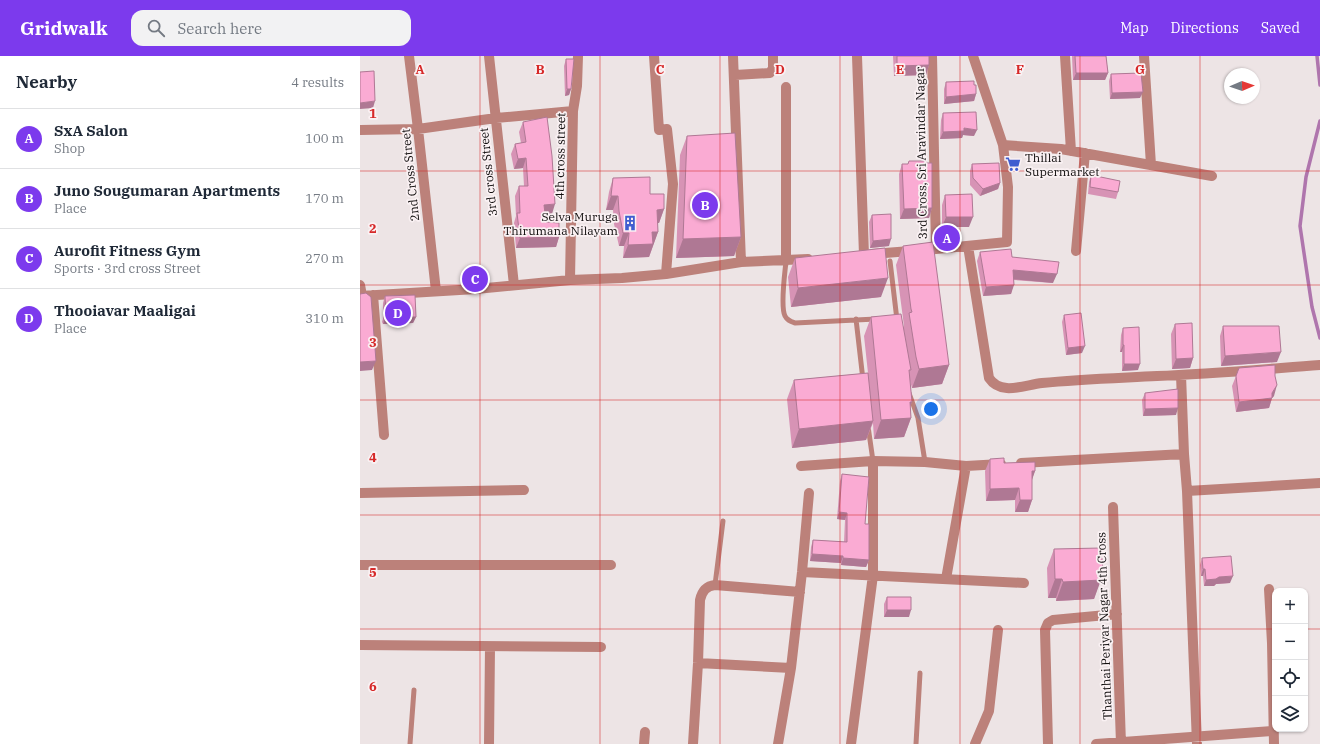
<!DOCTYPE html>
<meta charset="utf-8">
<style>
body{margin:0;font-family:"IBM Plex Serif",serif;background:#f2f2f3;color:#1f2937}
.controls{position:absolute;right:12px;bottom:12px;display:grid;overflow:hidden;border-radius:8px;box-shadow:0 1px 3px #0004}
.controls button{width:36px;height:36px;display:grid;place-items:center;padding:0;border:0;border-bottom:1px solid #e0e1e3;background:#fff;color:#1f2937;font:20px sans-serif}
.compass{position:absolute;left:864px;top:12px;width:36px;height:36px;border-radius:50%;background:#fff;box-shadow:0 1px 3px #0004;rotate:88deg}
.you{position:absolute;left:571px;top:353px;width:14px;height:14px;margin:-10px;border:3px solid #fff;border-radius:50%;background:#1a73e8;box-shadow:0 0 0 6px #1a73e833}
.badge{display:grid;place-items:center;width:26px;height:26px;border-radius:50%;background:#7c3aed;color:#fff;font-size:13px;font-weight:700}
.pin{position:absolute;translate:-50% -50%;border:2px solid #fff;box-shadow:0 1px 4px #0006}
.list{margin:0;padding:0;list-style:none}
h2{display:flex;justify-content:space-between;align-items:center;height:52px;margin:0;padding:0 16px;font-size:17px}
h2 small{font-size:13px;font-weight:400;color:#747a83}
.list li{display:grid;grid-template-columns:26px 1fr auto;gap:12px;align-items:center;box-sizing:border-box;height:60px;padding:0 16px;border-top:1px solid #e0e1e3}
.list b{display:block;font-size:15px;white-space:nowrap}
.list p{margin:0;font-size:13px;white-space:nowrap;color:#747a83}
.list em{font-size:13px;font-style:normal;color:#747a83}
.icon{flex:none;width:22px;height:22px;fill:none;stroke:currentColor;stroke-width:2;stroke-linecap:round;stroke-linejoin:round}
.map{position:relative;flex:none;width:960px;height:688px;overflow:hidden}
header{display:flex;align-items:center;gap:24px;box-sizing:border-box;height:56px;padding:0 20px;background:#7c3aed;color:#fff}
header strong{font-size:19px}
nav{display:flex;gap:22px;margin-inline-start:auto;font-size:14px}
.search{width:280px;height:36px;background:#f2f2f3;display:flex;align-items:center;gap:10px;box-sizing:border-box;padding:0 14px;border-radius:12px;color:#747a83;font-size:15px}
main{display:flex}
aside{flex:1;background:#fff}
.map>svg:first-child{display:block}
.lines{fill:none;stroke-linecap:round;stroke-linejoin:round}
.stream{stroke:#af75ad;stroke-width:3.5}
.service{stroke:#bc817a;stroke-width:5}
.minor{stroke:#bc817a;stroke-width:10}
.wall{fill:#d793b5}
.shaded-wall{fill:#af7894}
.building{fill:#faabd3;stroke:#af7894}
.grid{fill:none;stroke:#d62828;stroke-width:1;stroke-opacity:0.55}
.labels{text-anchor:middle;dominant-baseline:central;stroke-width:3.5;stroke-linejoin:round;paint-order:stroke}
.street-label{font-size:12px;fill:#100d0d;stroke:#faf1f3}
.poi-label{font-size:12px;fill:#100d0d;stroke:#faf1f3;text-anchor:start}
.grid-label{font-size:13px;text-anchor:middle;font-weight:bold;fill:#d62828;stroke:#faf1f3;stroke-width:3.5;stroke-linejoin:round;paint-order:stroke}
</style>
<header>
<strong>Gridwalk</strong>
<div class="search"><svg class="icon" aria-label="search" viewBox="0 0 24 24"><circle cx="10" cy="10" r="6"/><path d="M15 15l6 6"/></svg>Search here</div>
<nav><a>Map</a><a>Directions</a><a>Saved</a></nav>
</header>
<main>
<aside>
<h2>Nearby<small>4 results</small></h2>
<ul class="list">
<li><span class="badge">A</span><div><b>SxA Salon</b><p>Shop</p></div><em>100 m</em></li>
<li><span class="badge">B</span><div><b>Juno Sougumaran Apartments</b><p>Place</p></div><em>170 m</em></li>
<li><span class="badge">C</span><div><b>Aurofit Fitness Gym</b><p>Sports · 3rd cross Street</p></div><em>270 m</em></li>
<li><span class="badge">D</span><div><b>Thooiavar Maaligai</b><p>Place</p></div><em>310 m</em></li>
</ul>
</aside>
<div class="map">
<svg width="960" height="688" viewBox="0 0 960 688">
<rect width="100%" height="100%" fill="#ede4e5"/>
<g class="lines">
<path class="stream" d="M957,0L960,29
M960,65L946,121L940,170L952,251L960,282"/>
<path class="service" d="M426,205C425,217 420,250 425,260C427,264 430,265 435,267L516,263
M530,205L537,264
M496,263L503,324
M549,337L558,362L565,406
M508,370L513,405
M355,529L363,465
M50,688L54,634
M556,688L560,617"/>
<path class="minor" d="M49,0L58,73L76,235
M129,0L154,229
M294,0L299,74L307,73L313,128L306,218
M373,0L381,206
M497,0L504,199
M572,0L576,193
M705,0L711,95
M784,0L791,109
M375,19L410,17L413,12V0
M426,31V205
M0,74L58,73L136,62L213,55
M643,89L701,93L852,120
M608,190L629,322C641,340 664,329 682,327C720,323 759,322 797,320C851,318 906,313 960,309
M716,195L725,97
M512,198L576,193L647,186L648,131L643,89L613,0
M210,224L213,55L217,30L218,0
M0,229L2,240
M13,239L24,379
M0,240L116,233L210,224L262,222L306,218L381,206L448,203
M821,319L824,398L827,435L837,688
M661,407L824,398
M441,410L513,405L565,406L606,410
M827,435L960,427
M0,437L164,434
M753,451L761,688
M0,509H251
M442,516L664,527
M586,523L606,410L641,408
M909,533L912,587L914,688
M0,589L241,591
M338,607L431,612
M129,688L130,591
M284,688L285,676
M333,688L338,607L340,544C342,535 346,530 355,529L440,536
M418,688L431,612L442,516L449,437
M491,688L513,519V405
M615,688L629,655L638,574
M688,688L685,574L688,567L693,564L757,558
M736,688L913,675"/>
</g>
<path class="wall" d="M533,0H569V9L566,19L534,20Z
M712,0H746L748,17L745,24H713Z
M206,3L211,33L209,39L205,40L204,10Z
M751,18L780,42L750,43L749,25Z
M586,26L614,29L616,38L614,45L584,48V33Z
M583,57L614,80L603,79L602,82L580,83L581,64Z
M163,66L192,158H185L186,166L199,181L196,191L156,192L154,167L156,160L155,140L159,130H164L163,112L154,113L151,98L155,88L161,87L159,76Z
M327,80L381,181L374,200L316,202L320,99Z
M542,108L572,152L569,162L540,163L539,118Z
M612,108L640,127L638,133L620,140L610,129V115Z
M731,119L758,136L756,143L728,138L729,126Z
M253,122L290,138L304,153L299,167H297L298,176L289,201L263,202L264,190H259L254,168L253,154H246L249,136Z
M585,139L609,171H582V149Z
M512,159L529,190L510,192L509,166Z
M543,190L589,309L582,328L552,332L550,325L552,346L550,350L551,362L544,381L514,383L513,367L506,384L432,392L427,343L434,324L508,317L504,280L511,261L543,272L544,270L536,209Z
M620,196L652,201L693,227L654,224L651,238L623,240L617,205Z
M435,202L521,241L431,251L428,221Z
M25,240L56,261L53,267L23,268L22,266L23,263V247Z
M704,259L722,297L706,299L702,266Z
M815,268L833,302L830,312L812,313L811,278Z
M863,270L917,306L861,310L860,280Z
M763,272L778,314L762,315V296H760L761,279Z
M876,320L914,340L912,342L909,352L876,356L872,330Z
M785,337L816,359L783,360L782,344Z
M630,403L675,415L672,423V444L668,456H655V444L626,445L625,415Z
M482,418L505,468L509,504L506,511L481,509V507L450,505L451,491L453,484L484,486L485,464L477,463L480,425Z
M694,493L743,515L734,543L696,545V542H688L687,512Z
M842,502L870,527L856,528L854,530H844L843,520H841L840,509Z
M527,541L549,561H524V548Z"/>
<path class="shaded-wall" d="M569,9L566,19L534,20L537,10Z
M716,17H748L745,24H713Z
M207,33H211L209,39L205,40Z
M783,36L780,42L750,43L752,37Z
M616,38L614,45L584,48L586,41Z
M15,45L13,52L0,53V47Z
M604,72L617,74L614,80L603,79L602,82L580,83L583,76Z
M166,102L163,112L154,113L158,103Z
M640,127L638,133L620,140L623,133Z
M251,140H258L253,154H246Z
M195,148L192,158L180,159L184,149Z
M572,152L569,162L540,163L544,153Z
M304,153L299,167H292L297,154Z
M586,161H613L609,171H582Z
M292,176H298L289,201L263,202L268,189Z
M263,177H269L264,190H259Z
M199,181L196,191L156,192L160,182Z
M381,181L374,200L316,202L323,183Z
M531,183L529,190L510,192L513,185Z
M653,214L697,218L693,227L650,223Z
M528,222L521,241L431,251L438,232Z
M654,229L651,238L623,240L626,231Z
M26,261H56L53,267L23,268Z
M763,289H764L762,296H760Z
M725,290L722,297L706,299L708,292Z
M921,296L917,306L861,310L865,300Z
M833,302L830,312L812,313L816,303Z
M16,305L12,314L0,315V306Z
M764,308H780L778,314L762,315Z
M589,309L582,328L552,332L559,313Z
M917,329L914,340L912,342L909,352L876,356L879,346L912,337Z
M550,346H552L546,362H551L544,381L514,383L521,364Z
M818,352L816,359L783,360L785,353Z
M513,365L506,384L432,392L439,373Z
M672,415H675L671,427Z
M659,432L655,444L626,445L630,433Z
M660,444H672L668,456H655Z
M479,456L487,457L485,464L477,463Z
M452,498L483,500L481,507L450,505Z
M483,502L509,504L506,511L481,509Z
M843,513H845L843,520H841Z
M741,515H743L739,524H741L734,543L696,545L703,526Z
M873,520L870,527L856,528L854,530H844L846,524L859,521Z
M695,523H702L696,542H688Z
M527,554H551L549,561H524Z"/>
<path class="building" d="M537,0H569V9L537,10Z
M715,0H746L748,17H716Z
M206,3H214L211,33H207Z
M14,15L15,45L0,47V16Z
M781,17L783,36L752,37L751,18Z
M614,25V29H616V38L586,41V26Z
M616,56L617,74L604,72V75L583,76V57Z
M187,61L192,100L195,148L184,149L186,166L199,167V181L160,182L157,157H160L159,130H168L166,102L158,103L155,88L166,86L163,66Z
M375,77L381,181L323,183L327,80Z
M549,105H566V107H572V152L544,153L542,108H548Z
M639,107L640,127L623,133L613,122L612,108Z
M731,119L760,125L758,136L730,131Z
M290,121V138H304V153L297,154L298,176H292L293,188L268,189L269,177H263L259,155L258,140H251L253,122Z
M612,138L613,161H586L585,139Z
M531,158V183L513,185L512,159Z
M573,186L589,309L559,313L556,301L549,257L552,256L551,253L543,190Z
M525,192L528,222L438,232L435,202Z
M651,193L652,201L699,206L697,218L653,214L654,229L626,231L620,196Z
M6,237L11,241L16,305L0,306V238Z
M55,239L56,261H26L24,259L26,261L25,240Z
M721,257L725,290L708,292L704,259Z
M541,258L551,314H549L552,346H550L551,362L521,364L511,261Z
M832,267L833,302L816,303L815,268Z
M863,270H919L921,296L865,300Z
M779,271L780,308H764V289H763V272Z
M915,309V320L917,329L912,337V342L879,346L876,320L879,312Z
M508,317L513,365L439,373L434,324Z
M818,333V352L785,353V337Z
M644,402V407L675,406V415H672V444H660L659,432L630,433V403Z
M482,418L509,421L505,468H509V504L483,502V500L452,498L453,484L487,486V457L479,456Z
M741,492L743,515H741V524L703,526L702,523H695L694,493Z
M871,500L873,520L859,521L856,523L846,524L845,513H843L842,502Z
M527,541H551V554H527Z"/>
<path class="grid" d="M120,0V688M240,0V688M360,0V688M480,0V688M600,0V688M720,0V688M840,0V688M0,115H960M0,229H960M0,344H960M0,459H960M0,573H915M945,573H960"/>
<defs>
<g id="supermarket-bare" transform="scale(1.2)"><path d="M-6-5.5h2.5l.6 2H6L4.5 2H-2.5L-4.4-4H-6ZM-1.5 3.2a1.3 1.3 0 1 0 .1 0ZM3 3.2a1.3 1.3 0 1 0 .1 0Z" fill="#405dd0" stroke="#faf1f3" stroke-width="2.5" paint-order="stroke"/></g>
<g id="building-bare" transform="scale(1.2)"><path d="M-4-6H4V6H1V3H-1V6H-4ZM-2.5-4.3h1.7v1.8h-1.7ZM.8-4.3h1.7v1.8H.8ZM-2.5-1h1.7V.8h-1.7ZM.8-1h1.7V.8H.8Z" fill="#405dd0" stroke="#faf1f3" stroke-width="2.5" paint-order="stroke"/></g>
</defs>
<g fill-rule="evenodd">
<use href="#supermarket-bare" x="653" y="108"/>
<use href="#building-bare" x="270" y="167"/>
</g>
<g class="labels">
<g class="street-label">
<text transform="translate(561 97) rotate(-91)">3rd Cross, Sri Aravindar Nagar</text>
<text transform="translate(200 100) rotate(-89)">4th cross street</text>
<text transform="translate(128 116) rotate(-96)">3rd cross Street</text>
<text transform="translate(50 119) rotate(-96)">2nd Cross Street</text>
<text transform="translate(744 570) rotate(-92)">Thanthai Periyar Nagar 4th Cross</text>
</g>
<g class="poi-label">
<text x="665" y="101">Thillai<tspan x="665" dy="14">Supermarket</tspan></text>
<text x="258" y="160" text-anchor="end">Selva Muruga<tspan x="258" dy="14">Thirumana Nilayam</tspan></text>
</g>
</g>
<g class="grid-label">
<text x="60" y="18">A</text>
<text x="180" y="18">B</text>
<text x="300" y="18">C</text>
<text x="420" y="18">D</text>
<text x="540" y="18">E</text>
<text x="660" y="18">F</text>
<text x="780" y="18">G</text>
<text x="13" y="62">1</text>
<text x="13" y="177">2</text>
<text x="13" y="291">3</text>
<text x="13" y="406">4</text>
<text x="13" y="521">5</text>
<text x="13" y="635">6</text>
</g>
</svg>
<div class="controls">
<button>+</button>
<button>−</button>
<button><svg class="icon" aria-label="locate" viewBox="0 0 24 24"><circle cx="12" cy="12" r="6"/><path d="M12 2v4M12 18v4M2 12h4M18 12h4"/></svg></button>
<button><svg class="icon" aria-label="layers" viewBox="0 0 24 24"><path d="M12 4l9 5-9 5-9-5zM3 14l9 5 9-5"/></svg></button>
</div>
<svg class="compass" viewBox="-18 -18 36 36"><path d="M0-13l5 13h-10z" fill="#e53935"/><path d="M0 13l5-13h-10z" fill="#747a83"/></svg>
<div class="you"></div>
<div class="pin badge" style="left:587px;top:182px">A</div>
<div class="pin badge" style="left:345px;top:149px">B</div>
<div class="pin badge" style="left:115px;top:223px">C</div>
<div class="pin badge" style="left:38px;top:257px">D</div>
</div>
</main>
